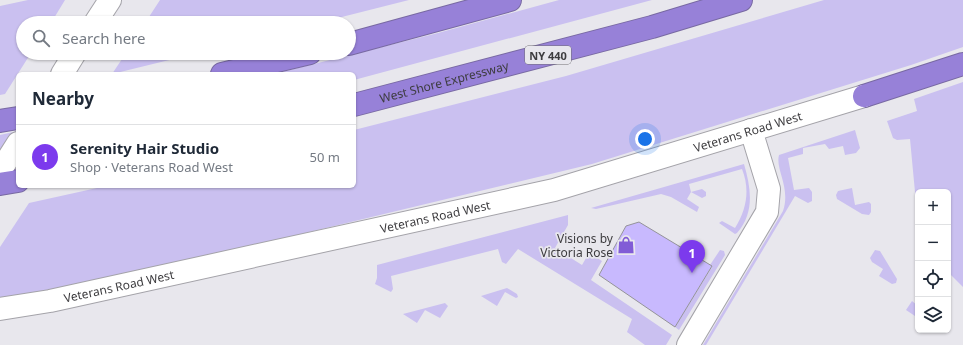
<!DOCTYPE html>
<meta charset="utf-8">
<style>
body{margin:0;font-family:"Noto Sans",sans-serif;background:#f2f2f3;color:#1f2937}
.controls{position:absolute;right:12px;bottom:12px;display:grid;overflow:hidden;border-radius:6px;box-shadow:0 1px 3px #0004}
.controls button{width:36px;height:36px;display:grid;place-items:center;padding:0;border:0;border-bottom:1px solid #e0e1e3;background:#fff;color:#1f2937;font:20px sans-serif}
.you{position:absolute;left:645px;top:139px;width:14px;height:14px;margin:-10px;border:3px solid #fff;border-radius:50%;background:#1a73e8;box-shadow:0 0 0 6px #1a73e833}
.badge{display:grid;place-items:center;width:26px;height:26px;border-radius:50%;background:#7c3aed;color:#fff;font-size:13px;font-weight:700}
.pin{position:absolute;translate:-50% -33px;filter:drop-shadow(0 1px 2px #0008)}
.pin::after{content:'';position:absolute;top:21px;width:14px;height:12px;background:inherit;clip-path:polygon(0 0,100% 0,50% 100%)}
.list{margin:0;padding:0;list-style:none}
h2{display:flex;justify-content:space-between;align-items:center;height:52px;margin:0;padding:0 16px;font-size:17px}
h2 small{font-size:13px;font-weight:400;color:#747a83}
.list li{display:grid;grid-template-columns:26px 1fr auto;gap:12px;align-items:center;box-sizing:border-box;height:64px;padding:0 16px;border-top:1px solid #e0e1e3}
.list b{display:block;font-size:15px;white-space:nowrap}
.list p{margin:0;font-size:13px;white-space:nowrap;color:#747a83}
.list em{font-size:13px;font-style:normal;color:#747a83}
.icon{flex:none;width:22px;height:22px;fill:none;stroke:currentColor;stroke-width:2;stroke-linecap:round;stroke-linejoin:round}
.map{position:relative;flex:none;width:963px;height:345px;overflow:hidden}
.search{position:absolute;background:#fff;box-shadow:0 1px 3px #0004;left:16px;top:16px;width:340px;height:44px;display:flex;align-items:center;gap:10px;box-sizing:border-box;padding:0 14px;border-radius:22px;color:#747a83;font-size:15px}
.panel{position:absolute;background:#fff;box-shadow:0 1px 3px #0004;left:16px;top:72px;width:340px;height:116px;border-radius:6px}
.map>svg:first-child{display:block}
.green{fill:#cac0f0}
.building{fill:#c8b9fe;stroke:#949399}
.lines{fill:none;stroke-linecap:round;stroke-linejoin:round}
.minor-casing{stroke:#a4a3a9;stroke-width:24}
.highway-casing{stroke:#7869a2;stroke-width:24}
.minor{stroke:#fff;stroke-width:22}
.highway{stroke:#9781d8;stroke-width:22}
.labels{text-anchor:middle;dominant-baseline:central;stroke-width:3.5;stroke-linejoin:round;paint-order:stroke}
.shield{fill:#e8e7ed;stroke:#706f73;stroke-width:1}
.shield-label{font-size:11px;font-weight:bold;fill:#3d3c3f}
.street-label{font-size:12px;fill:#3d3c3f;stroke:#e8e7ed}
.poi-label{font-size:12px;fill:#3d3c3f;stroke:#e8e7ed;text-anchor:end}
</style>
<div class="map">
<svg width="963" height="345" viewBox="0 0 963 345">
<rect width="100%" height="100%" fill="#e8e7ed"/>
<path class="green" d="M28,0H65L51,23H23V53H31L5,94L0,95V6Z
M160,0H409L318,23H145Z
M559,0H652L354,80V74H274L438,33Z
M824,0H963V47L911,65L592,164L188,261L0,302V247L29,203L106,186H354V130L566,76Z
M126,53H198L112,74Z
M963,82V287L948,272V192H918V224L910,139L897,140L893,138L887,121L917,111L914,99Z
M855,130L860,148L856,153L845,155L843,146L829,149L825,144L803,148V154L788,158L794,190L809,188L812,192V201L808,203L795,196L706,345H703L783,211C791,188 775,169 779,155Z
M18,131V162L0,167V135Z
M744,164C751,188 755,213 737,233L735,234L719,223L722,221L735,228C747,209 750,189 742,169L689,184L691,192L702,189L706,192V196L702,198L691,192L687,199L699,207L697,212L671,197L661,194L596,209L591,208Z
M852,188L855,205L869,202L871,204V212L869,215L862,214L837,199L836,195L838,191Z
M568,215V225L555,248L582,265L589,253L602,261L591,280L672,335L666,345H645L627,332L632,319L518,249L506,264L502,262L498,249L391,276L393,289L391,292L375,284L377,278V265Z
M720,250L724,251L725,255L679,330L675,327L712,267L710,265Z
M875,250L880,251L897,279L896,283L892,284L879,276L883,269L872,262L870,258Z
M507,288L517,294L518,297L516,298L505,292L497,306L481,296Z
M912,301L918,306V318L906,310Z
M445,303L448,306L440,318L425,310L417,323L403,314Z"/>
<path class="building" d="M639,222L712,266L675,327L599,275L626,226Z"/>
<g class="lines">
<g class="minor-casing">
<g id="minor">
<path d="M95,23L110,0"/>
<path d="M62,74L75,53"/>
<path d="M0,171L18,143"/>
<path id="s1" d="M0,309L50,301L554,190L864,96"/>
<path d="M688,345L767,212L769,189L751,130"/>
</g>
</g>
<g class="highway-casing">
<g id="highway">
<path d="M349,44L510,0"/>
<path d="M222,74L310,53"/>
<path d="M864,96L963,64"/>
<path id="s2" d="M354,105L652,27L741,0"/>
<path d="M0,121L18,118"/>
<path d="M0,184L18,181"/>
</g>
</g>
<use href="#minor" class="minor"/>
<use href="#highway" class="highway"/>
</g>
<defs>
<g id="shop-bare" transform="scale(1.38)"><path d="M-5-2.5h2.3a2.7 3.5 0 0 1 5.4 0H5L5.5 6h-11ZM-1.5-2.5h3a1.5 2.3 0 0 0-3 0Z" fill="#815cd6" stroke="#e8e7ed" stroke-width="2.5" paint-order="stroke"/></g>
</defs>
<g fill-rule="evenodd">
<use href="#shop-bare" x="626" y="245"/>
</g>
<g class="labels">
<rect class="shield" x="525" y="46" width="46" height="18" rx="3"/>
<g class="shield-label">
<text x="548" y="55">NY 440</text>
</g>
<g class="street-label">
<text stroke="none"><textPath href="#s2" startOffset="93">West Shore Expressway</textPath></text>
<text stroke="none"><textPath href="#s1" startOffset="769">Veterans Road West</textPath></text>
<text stroke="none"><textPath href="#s1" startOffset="445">Veterans Road West</textPath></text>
<text stroke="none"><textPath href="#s1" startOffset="121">Veterans Road West</textPath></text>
</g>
<g class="poi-label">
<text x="613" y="238">Visions by<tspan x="613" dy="14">Victoria Rose</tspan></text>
</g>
</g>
</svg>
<div class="controls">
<button>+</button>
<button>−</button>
<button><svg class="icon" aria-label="locate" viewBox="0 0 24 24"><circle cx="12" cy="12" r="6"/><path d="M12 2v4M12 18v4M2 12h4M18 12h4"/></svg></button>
<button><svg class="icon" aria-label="layers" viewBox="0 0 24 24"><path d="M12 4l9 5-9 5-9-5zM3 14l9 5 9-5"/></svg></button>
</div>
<div class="you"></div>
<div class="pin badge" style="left:692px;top:273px">1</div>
<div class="search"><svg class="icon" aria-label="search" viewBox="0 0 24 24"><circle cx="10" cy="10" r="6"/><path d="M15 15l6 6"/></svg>Search here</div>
<section class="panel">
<h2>Nearby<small></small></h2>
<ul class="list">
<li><span class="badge">1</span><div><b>Serenity Hair Studio</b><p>Shop · Veterans Road West</p></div><em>50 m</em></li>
</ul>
</section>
</div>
